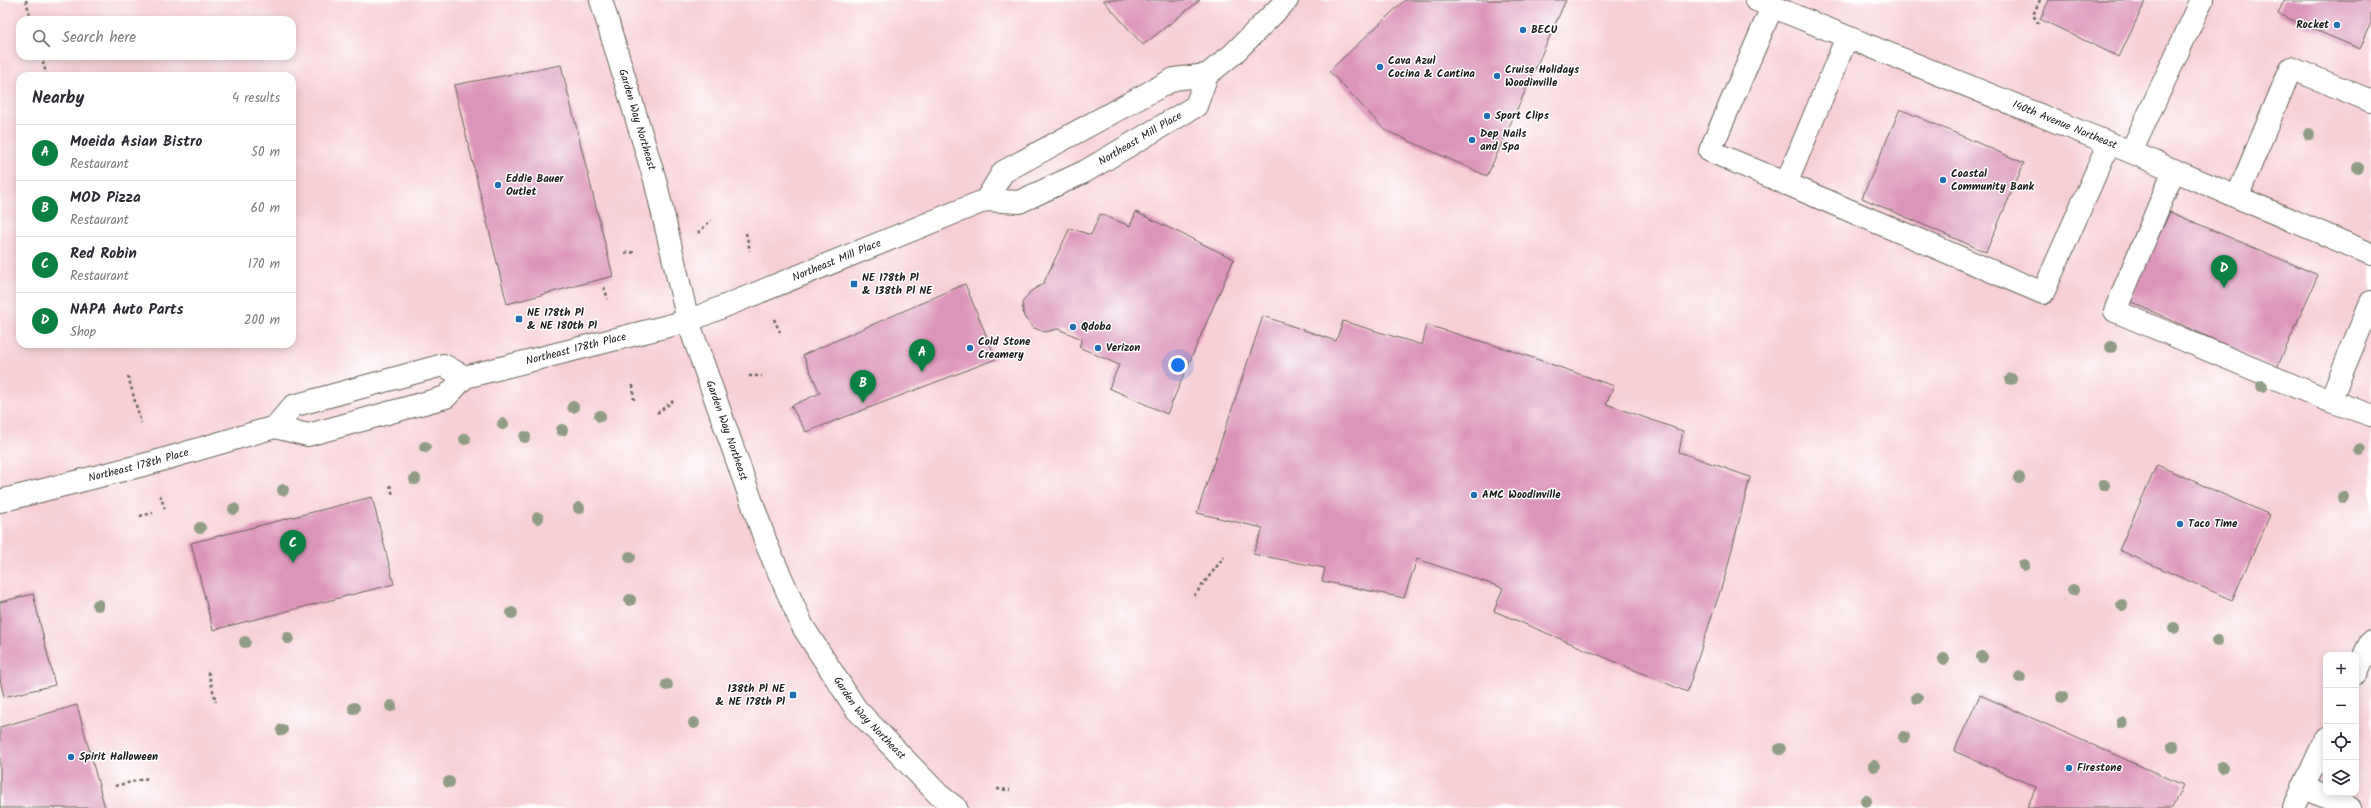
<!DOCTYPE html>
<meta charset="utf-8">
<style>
body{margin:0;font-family:Kalam,sans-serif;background:#f7f7f7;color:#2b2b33}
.controls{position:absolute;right:12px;bottom:12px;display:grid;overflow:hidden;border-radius:8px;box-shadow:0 2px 10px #0003}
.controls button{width:36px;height:36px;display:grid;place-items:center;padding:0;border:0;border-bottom:1px solid #e1e1e2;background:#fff;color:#2b2b33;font:20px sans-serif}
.you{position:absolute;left:1178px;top:365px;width:14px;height:14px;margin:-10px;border:3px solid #fff;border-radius:50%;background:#1a73e8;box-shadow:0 0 0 6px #1a73e833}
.badge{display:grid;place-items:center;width:26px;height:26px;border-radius:50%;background:#0b8043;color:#fff;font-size:13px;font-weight:700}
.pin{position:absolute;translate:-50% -33px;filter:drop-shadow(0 1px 2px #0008)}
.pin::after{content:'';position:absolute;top:21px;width:14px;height:12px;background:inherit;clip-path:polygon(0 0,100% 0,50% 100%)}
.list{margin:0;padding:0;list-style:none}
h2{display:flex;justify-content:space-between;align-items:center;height:52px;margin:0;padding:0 16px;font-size:17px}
h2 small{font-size:13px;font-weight:400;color:#7c7c81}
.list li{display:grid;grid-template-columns:26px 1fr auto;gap:12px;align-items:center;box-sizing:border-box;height:56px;padding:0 16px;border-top:1px solid #e1e1e2}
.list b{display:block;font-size:15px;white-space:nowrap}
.list p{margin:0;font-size:13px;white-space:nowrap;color:#7c7c81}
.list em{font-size:13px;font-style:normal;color:#7c7c81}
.icon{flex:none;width:22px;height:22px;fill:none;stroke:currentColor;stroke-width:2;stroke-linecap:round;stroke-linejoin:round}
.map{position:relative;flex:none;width:2371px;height:808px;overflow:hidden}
.search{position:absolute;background:#fff;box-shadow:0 2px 10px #0003;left:16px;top:16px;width:280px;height:44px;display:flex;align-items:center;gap:10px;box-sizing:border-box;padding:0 14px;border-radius:12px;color:#7c7c81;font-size:15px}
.panel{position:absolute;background:#fff;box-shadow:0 2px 10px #0003;left:16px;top:72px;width:280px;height:276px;border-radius:12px}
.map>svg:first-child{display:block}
.built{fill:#f7cfd5;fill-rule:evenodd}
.building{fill:#db95ba}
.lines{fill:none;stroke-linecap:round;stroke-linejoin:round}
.minor-casing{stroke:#666258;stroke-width:24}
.major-casing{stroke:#666258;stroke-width:24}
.path{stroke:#666258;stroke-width:2.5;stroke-dasharray:3 3;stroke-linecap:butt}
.minor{stroke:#fff;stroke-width:22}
.major{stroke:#fff;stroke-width:22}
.tree{fill:#909c84}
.poi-dot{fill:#1f6fb2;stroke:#fff;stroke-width:1.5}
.labels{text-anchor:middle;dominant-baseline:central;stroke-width:3;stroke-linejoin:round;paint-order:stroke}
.poi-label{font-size:11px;font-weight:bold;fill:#1c1c1c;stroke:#fff;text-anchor:start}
.street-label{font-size:11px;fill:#1c1c1c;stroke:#fff}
</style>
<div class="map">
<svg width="2371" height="808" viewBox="0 0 2371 808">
<rect width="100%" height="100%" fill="#fff"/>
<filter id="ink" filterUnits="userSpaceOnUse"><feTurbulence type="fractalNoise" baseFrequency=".025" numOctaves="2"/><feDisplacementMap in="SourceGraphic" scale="8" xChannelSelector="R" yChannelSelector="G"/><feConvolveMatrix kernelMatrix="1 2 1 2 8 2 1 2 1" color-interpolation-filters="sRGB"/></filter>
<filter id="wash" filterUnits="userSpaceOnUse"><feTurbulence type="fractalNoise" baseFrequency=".012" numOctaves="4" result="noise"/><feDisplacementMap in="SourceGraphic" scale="16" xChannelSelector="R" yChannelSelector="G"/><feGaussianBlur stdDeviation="0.9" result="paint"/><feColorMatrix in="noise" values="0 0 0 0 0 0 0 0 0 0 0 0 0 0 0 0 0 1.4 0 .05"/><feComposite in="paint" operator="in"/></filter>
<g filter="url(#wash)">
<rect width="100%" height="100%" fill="#f0e4c8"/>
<path class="built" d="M0,0H2371V808H0ZM20,20H292V56H20ZM20,76H292V344H20ZM2326,655H2356V793H2326Z"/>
<g id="blocks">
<path class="building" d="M1103,0H1200L1143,45Z
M1405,0H1566L1487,176L1385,130L1329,71Z
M2049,0H2146L2119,57L2040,19Z
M2284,0H2371V23L2360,49L2278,14Z
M561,65L613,276L507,304L454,85Z
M1900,109L2024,163L1986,252L1862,198Z
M1136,212L1234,259L1167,414L1109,388L1119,365L1079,347L1082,339L1058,329L1045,332L1034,328L1024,317L1022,303L1031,291L1043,284L1070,228L1091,235L1100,214L1130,226Z
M2170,212L2318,275L2277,368L2129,301Z
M965,284L996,359L806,432L791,406L820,393L803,355Z
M1263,316L1336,341L1343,321L1422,345L1427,325L1510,350L1614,386L1606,404L1683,431L1679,452L1750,477L1726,573L1687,692L1494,611L1503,588L1417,559L1404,598L1322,581L1325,568L1253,554L1263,528L1197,513Z
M2157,465L2270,515L2232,600L2119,550Z
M372,497L394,584L213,630L191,543Z
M33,594L55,685L4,697L0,679V602Z
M1980,695L2183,785L2172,808H2027L2036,787L1954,751Z
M77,705L105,808H0V727Z"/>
</g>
</g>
<g filter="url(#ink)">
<use href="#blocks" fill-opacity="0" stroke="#666258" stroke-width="1"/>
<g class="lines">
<g class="minor-casing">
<g id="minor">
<path id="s1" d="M601,0L655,180L688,321L768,548L803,627L856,709L939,795L956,808"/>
<path d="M1772,7L1710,151L2043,293L2109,143"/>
<path d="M2131,152L2202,0"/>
<path d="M2174,170L2115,311L2330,401L2371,415"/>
<path d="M1786,184L1847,37"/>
<path d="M2237,197L2291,68L2371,101"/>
<path d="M986,200L1003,172L1174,79L1207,75L1233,54L1287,0"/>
<path d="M2330,401L2371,302"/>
<path d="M275,427L293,406L443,365L465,377"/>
<path id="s2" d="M0,501L151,463L275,427L308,435L446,397L465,377L688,321L986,200L1019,202L1084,172L1196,106L1207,75"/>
<path d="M2303,787L2350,808"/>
</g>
</g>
<g class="major-casing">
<g id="major">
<path id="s3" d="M1756,0L2131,152L2371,254"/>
<path d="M2356,674L2371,641"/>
<path d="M2294,808L2326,738"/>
</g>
</g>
<path class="path" d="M26,0L31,20
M2040,0L2033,15L2040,26
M41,56L47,76
M698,233L711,220
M746,233L750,251
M625,253L636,252
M604,287L608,299
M774,319L780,332
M128,376L141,423
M749,376H762
M633,385L634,401
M657,413L673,401
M390,485L393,495
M160,495L165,509
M140,516L153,513
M1194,596L1224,557
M208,672L216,702
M115,786L148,778
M997,789L1010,790"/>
<use href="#minor" class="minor"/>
<use href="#major" class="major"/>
</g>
<g class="tree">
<circle cx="2309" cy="134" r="6"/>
<circle cx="2358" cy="168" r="6"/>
<circle cx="2111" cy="347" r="6"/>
<circle cx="2011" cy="379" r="6"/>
<circle cx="2262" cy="386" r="6"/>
<circle cx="573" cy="407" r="6"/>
<circle cx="600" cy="416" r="6"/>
<circle cx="503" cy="424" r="6"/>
<circle cx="562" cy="430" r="6"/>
<circle cx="525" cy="437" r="6"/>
<circle cx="465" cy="439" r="6"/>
<circle cx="425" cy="447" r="6"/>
<circle cx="2360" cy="450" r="6"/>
<circle cx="2019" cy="478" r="6"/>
<circle cx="415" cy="479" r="6"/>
<circle cx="2104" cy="485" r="6"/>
<circle cx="283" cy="490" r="6"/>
<circle cx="2343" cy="497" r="6"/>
<circle cx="579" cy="508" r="6"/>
<circle cx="234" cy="509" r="6"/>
<circle cx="538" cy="518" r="6"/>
<circle cx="200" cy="528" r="6"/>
<circle cx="630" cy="557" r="6"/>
<circle cx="2024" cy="565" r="6"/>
<circle cx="2073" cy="590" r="6"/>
<circle cx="630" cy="600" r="6"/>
<circle cx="98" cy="605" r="6"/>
<circle cx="2122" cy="605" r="6"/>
<circle cx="512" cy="613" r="6"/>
<circle cx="2174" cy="628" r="6"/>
<circle cx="288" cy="638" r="6"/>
<circle cx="2217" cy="641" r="6"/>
<circle cx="245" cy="642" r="6"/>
<circle cx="1982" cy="657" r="6"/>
<circle cx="1944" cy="659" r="6"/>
<circle cx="2020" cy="677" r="6"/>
<circle cx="667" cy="685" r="6"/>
<circle cx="2062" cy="697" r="6"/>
<circle cx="1917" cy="698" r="6"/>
<circle cx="391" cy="706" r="6"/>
<circle cx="354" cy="708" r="6"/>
<circle cx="694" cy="723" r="6"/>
<circle cx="2122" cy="723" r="6"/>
<circle cx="282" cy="730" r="6"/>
<circle cx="1904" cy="737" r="6"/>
<circle cx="2173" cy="747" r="6"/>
<circle cx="1780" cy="749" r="6"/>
<circle cx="1874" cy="766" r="6"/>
<circle cx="2222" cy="767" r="6"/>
<circle cx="449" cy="782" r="6"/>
<circle cx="1866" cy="801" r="6"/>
</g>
</g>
<g class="poi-dot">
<circle cx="2337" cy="25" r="4"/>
<circle cx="1523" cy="30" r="4"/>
<circle cx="1380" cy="67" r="4"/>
<circle cx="1497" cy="76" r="4"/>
<circle cx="1487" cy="116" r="4"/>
<circle cx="1472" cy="140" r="4"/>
<circle cx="1943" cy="180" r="4"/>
<circle cx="498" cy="185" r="4"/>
<rect x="850" y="280" width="8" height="8" rx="2"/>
<rect x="515" y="315" width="8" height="8" rx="2"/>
<circle cx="1073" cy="327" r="4"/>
<circle cx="970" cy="348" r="4"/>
<circle cx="1098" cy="348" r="4"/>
<circle cx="1474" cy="495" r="4"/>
<circle cx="2180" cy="524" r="4"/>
<rect x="789" y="691" width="8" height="8" rx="2"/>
<circle cx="71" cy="757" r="4"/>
<circle cx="2069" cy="768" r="4"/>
</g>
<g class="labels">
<g class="poi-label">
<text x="2329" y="25" text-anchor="end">Rocket</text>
<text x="1531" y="30">BECU</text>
<text x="1388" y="61">Cava Azul<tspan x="1388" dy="13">Cocina &amp; Cantina</tspan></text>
<text x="1505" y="70">Cruise Holidays<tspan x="1505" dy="13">Woodinville</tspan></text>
<text x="1495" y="116">Sport Clips</text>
<text x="1480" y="134">Dep Nails<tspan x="1480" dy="13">and Spa</tspan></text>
<text x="1951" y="174">Coastal<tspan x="1951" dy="13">Community Bank</tspan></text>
<text x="506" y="179">Eddie Bauer<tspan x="506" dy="13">Outlet</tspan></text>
<text x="862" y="278">NE 178th Pl<tspan x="862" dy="13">&amp; 138th Pl NE</tspan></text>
<text x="527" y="313">NE 178th Pl<tspan x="527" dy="13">&amp; NE 180th Pl</tspan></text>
<text x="1081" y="327">Qdoba</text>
<text x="978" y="342">Cold Stone<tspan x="978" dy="13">Creamery</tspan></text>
<text x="1106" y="348">Verizon</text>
<text x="1482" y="495">AMC Woodinville</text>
<text x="2188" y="524">Taco Time</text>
<text x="785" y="689" text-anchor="end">138th Pl NE<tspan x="785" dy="13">&amp; NE 178th Pl</tspan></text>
<text x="79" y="757">Spirit Halloween</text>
<text x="2077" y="768">Firestone</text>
</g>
<g class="street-label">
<text stroke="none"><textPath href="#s1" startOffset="125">Garden Way Northeast</textPath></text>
<text stroke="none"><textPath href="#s3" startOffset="333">140th Avenue Northeast</textPath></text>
<text stroke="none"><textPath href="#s2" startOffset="1211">Northeast Mill Place</textPath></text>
<text stroke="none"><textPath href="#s2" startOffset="880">Northeast Mill Place</textPath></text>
<text stroke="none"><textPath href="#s2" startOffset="604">Northeast 178th Place</textPath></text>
<text stroke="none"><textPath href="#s1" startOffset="449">Garden Way Northeast</textPath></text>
<text stroke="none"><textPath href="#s2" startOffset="143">Northeast 178th Place</textPath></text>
<text stroke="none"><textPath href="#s1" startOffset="773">Garden Way Northeast</textPath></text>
</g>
</g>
</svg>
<div class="controls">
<button>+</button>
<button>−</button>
<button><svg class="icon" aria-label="locate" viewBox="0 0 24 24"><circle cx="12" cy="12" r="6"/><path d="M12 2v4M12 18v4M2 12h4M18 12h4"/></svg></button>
<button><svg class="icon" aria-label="layers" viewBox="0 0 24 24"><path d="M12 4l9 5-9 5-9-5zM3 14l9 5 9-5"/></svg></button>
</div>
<div class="you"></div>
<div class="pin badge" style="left:922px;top:372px">A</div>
<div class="pin badge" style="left:863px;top:403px">B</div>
<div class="pin badge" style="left:293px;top:563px">C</div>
<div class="pin badge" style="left:2224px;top:288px">D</div>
<div class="search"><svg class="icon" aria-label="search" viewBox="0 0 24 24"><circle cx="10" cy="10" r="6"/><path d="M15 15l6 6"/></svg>Search here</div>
<section class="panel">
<h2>Nearby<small>4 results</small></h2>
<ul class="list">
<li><span class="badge">A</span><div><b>Moeida Asian Bistro</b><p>Restaurant</p></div><em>50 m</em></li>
<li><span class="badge">B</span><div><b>MOD Pizza</b><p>Restaurant</p></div><em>60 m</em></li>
<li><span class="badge">C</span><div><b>Red Robin</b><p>Restaurant</p></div><em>170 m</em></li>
<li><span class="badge">D</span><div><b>NAPA Auto Parts</b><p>Shop</p></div><em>200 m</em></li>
</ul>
</section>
</div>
